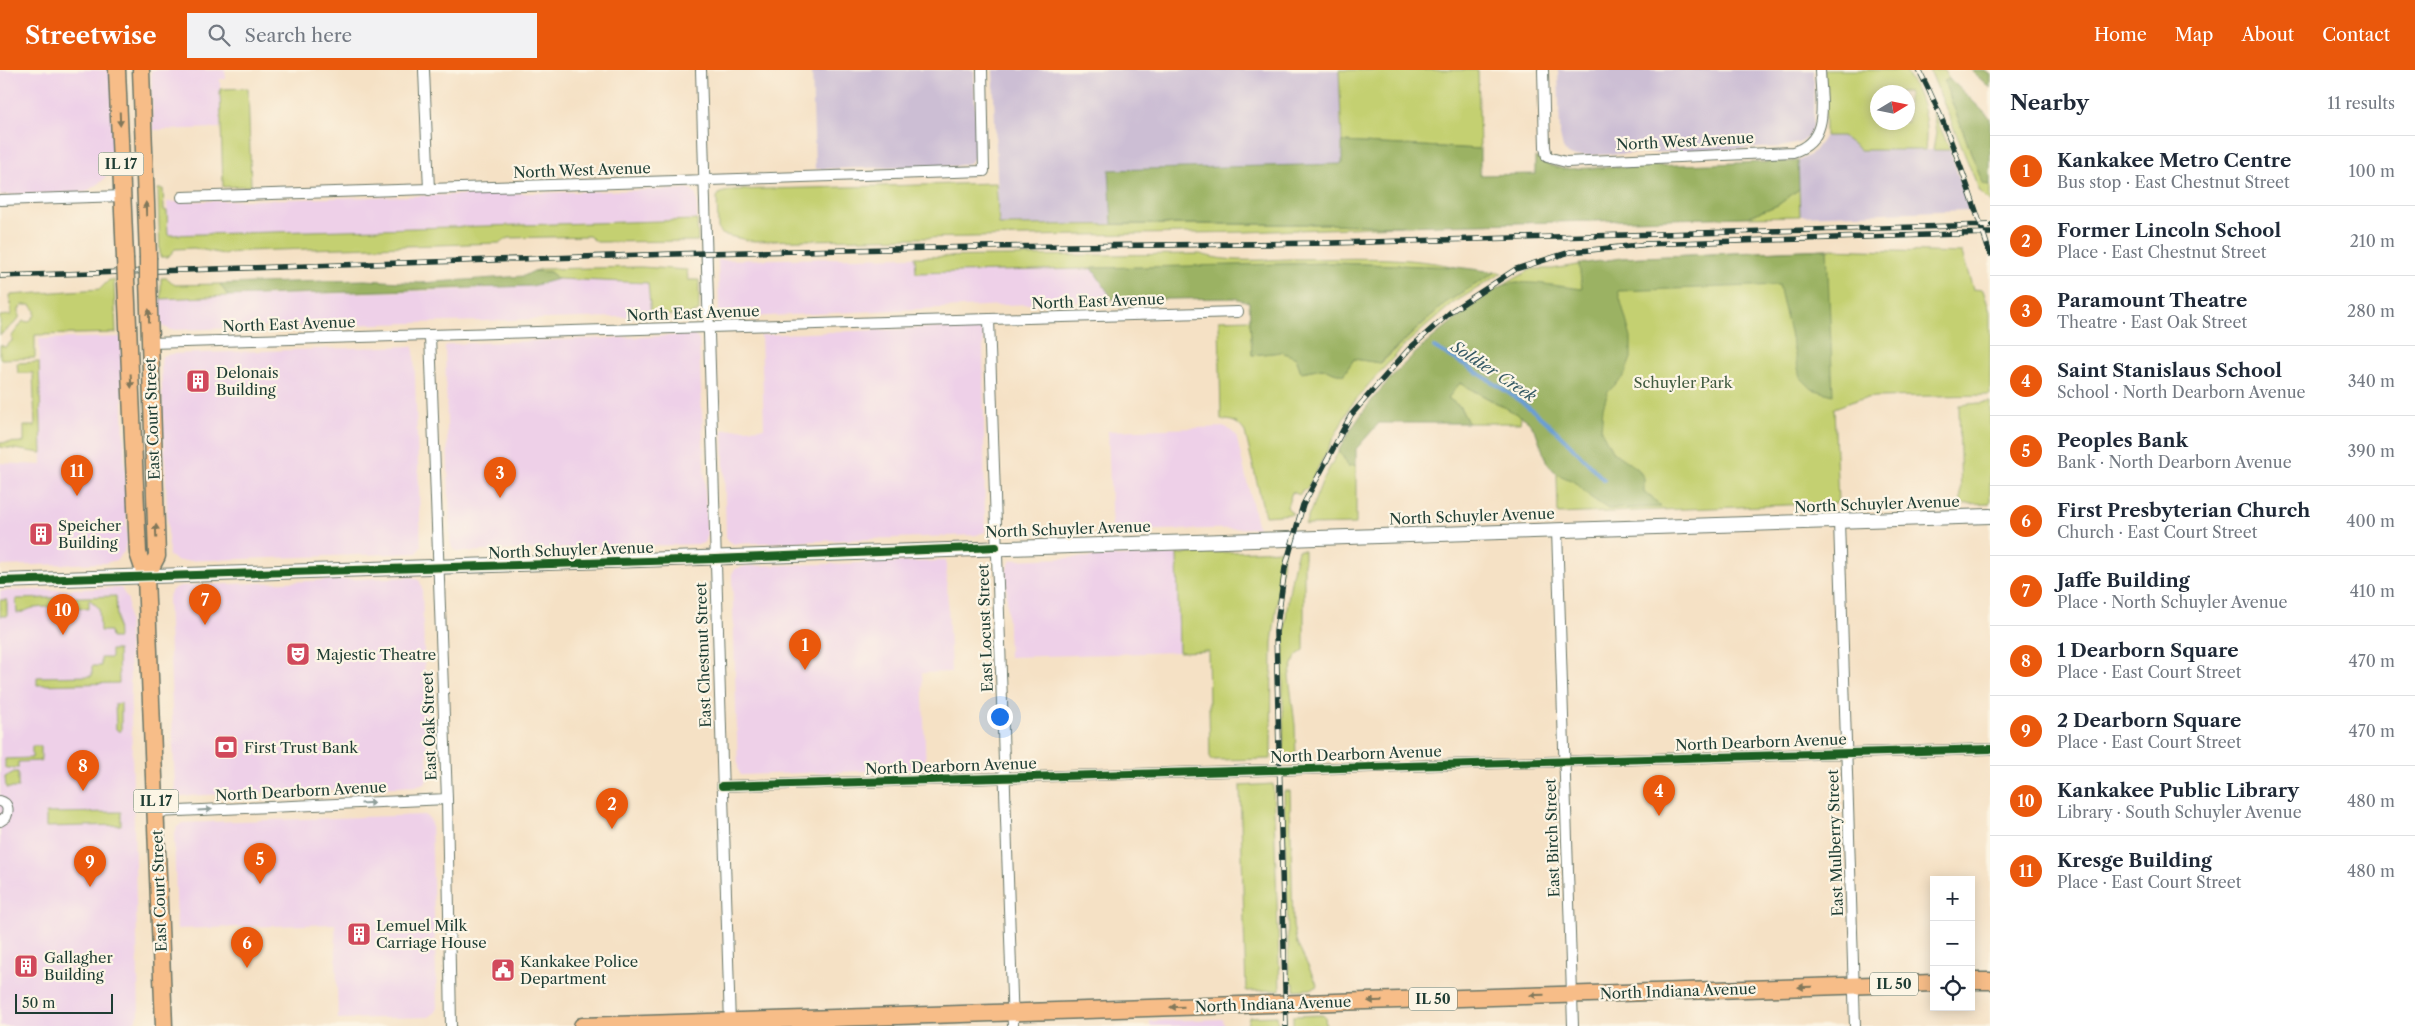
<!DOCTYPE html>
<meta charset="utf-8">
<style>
body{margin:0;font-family:"Libre Caslon Text",serif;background:#f2f2f3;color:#1f2937}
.controls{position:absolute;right:15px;bottom:15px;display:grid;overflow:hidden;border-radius:0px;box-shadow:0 2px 12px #0003}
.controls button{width:45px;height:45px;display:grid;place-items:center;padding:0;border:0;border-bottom:1px solid #e0e1e3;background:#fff;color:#1f2937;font:25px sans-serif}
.compass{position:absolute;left:1870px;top:15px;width:45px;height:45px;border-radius:50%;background:#fff;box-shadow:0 2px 12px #0003;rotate:80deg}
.scale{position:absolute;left:15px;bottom:12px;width:98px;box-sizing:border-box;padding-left:5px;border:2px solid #1f3d34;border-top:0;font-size:14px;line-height:18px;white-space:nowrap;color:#1f3d34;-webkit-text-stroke:4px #fcf5e5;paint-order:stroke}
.you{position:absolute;left:999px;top:646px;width:18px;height:18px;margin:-12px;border:4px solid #fff;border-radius:50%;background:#1a73e8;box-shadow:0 0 0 8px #1a73e833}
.badge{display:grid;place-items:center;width:32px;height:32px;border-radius:50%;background:#ea580c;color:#fff;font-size:16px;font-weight:700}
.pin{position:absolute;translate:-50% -41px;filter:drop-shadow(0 1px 2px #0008)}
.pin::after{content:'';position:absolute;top:26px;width:18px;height:15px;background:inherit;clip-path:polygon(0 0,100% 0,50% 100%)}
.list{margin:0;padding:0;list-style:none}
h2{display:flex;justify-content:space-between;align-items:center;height:65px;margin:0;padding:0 20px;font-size:21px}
h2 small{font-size:16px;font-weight:400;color:#747a83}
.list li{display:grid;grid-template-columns:32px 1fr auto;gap:15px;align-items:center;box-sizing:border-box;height:70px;padding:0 20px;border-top:1px solid #e0e1e3}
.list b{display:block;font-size:19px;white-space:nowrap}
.list p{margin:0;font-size:16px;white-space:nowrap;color:#747a83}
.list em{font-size:16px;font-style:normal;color:#747a83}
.icon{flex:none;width:28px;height:28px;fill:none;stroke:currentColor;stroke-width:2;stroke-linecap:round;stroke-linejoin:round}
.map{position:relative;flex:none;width:1990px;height:956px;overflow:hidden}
header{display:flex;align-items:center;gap:30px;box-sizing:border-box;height:70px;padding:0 25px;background:#ea580c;color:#fff}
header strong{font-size:24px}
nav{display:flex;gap:28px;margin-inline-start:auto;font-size:18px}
.search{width:350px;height:45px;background:#f2f2f3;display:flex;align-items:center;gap:12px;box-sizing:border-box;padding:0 18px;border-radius:0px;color:#747a83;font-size:19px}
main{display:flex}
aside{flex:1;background:#fff}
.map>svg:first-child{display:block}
.built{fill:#eed0e8}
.industrial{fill:#ccbed4}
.green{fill:#c4d071;stroke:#728652;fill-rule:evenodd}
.forest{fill:#9bb263;stroke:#5d784c}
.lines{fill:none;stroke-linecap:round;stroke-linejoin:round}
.stream{stroke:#699ed6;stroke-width:4}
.minor-casing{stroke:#6a7667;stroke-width:12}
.tertiary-casing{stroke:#6a7667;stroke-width:16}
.primary-casing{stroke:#6a7667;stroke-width:19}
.minor{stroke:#fff;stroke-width:10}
.tertiary{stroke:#fff;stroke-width:14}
.primary{stroke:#f7bd88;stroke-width:16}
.rail-casing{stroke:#1f3d34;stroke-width:5.5}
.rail{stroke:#fcf5e5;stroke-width:4;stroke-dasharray:11;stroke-linecap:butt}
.primary-bridge-casing{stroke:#6a7667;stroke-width:19;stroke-linecap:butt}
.primary-bridge{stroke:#f7bd88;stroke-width:16}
.cycleway-casing{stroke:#fcf5e5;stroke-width:11}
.cycleway{stroke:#1b5e20;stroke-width:8}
.oneway{fill:#80775a}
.oneway2{fill:#8f9e9a}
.labels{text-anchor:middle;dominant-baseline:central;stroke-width:4.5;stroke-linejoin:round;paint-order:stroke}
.shield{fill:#fcf5e5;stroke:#617469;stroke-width:1}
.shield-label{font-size:14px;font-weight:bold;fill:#1f3d34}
.street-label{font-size:15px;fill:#1f3d34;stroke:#fcf5e5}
.poi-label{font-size:15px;fill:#1f3d34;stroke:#fcf5e5;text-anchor:start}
.park-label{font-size:15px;fill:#405a40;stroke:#fcf5e5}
.water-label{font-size:16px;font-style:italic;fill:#355a65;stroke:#fcf5e5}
</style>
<header>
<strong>Streetwise</strong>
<div class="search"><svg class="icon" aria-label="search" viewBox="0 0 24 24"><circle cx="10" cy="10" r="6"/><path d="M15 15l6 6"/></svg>Search here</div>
<nav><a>Home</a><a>Map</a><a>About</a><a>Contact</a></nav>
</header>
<main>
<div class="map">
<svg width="1990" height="956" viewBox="0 0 1990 956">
<rect width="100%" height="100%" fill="#fcf5e5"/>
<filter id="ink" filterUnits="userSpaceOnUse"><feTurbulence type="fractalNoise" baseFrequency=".02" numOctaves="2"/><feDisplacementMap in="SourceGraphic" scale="10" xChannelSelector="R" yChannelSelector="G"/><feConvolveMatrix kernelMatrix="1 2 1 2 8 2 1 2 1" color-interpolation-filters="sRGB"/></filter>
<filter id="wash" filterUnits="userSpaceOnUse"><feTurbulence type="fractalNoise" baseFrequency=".0096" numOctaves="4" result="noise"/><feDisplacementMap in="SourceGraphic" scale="20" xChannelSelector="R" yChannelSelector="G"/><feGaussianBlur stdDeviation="1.12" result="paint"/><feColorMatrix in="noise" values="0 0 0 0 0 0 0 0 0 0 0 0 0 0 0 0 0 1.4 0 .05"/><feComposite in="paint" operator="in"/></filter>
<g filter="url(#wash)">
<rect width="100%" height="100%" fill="#f5e1c5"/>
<path class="built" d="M0,0H112L113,97L102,111L86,122L0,125Z
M151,0H225L226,9H220V58L153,60Z
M691,119L695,123L697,129V149L168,165L167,132Z
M915,187L916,203L1092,198L1113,230L729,248L723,246L719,240L718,190Z
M558,209L648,213L651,246L171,260L162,256L158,250L157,229L455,220L532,216Z
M975,256L980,258L983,264L985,462L976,465L734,474L729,471L726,467L723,360L764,358L761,265Z
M694,265L699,270L707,467L705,472L701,474L458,482L452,478L450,471L445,276L451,274Z
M121,267L127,469L124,482L116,490L105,493L0,496V393L42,395L39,269Z
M412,276L414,281L421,476L417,483L178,491L169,486L161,294L162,286L171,284Z
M1226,357L1236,365L1258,458L1112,461L1108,361Z
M1177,484L1179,582L1009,587L1006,501L1011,490Z
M946,491L951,602L922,603L926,699L741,705L738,700L732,504L735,499L747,496Z
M412,507L420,511L422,519L428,708L425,714L418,716L181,726L175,724L168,528L172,520L180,516Z
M121,518L128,530L139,944L136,950L126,956H0V521Z
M424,745L430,749L431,753L437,937L436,942L429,947L338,949L335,854L177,859L174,766L177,757L182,753Z
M1222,949L1225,956H1150V951Z"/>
<path class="industrial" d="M812,0H974L976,82L973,89L969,93L956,96L815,99Z
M993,0H1339L1342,94L1110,100L1112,154L999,155Z
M1558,0H1814L1813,57L1808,67L1799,73L1781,77L1573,86L1567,84L1563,78L1560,65Z
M1825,66H1842L1860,80H1950L1969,140L1800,146L1798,91L1812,84Z"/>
<path class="green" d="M1339,0H1478L1480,79L1342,72Z
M1824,0H1905C1922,28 1929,48 1925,80H1860L1842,66H1825ZM1878,22H1908V52H1878Z
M1930,0H1943L1950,9L1944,11L1983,114L1990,115V132L1980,122Z
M248,18L251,116L223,117L220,19Z
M1933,41L1950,80H1933L1936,63Z
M996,113L999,155L1329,154L1401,156L1246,162L751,171L721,164L718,158L717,127L720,123L733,120Z
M158,119H163L164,140L167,141L168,165L697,150L698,171L597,172L589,166L508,168L500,173L245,181L223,184L194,178L175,179L168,187H160Z
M1799,119L1800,146L1747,147L1778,135Z
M1827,179L1962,183L1973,219L1983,220L1990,242V325L1875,327L1859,329L1834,338L1838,433L1558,444L1552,217L1519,213L1502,216L1532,199H1552L1622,188Z
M1200,184C1229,193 1260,190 1291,189C1345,189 1403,185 1456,197L1331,193L916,203L915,187Z
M641,197L687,200L688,210H699V241L688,245L651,246L648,213L558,209L550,202L534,201L542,199Z
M1496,202L1502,203L1452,234L1406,274L1370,313L1350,337L1307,419L1302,420L1300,425L1292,422L1287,437L1293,444L1265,446L1245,362C1238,352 1233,350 1221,350L1219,250L1250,249L1252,285L1282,282L1296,287L1301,302L1322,298L1343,305L1354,289L1381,293L1445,233Z
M161,208H167L175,215L220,214L228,226L161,229Z
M109,210H114L116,263L35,265V288L0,289V275L5,277L12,271V266L23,251L29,252L35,245V240L31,235H23L19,239V248L14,254L0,265V246L11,245L10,225L100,219Z
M39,292L42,383L0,377V373L24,372V356H35L33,303H18L17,293Z
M1459,313L1521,346L1520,353H1468L1460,337L1448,328Z
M1990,332V433L1961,434L1959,335Z
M1339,380L1348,396L1356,395V454L1305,455L1322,412Z
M1284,480L1272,573L1271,689L1210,690L1208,581L1179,582L1177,484Z
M1298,480H1304V580L1296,586L1289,606L1295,655L1296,688H1284C1282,619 1280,547 1298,480Z
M116,526L118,568H111L110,561H100L99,538L89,529V539C71,536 53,536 35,538C28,538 25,543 17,543L16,529Z
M0,530H7V546H0Z
M111,580H118L119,613L37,615V607L92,606V596H101V588H111Z
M121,633V661H118L116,659L115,634Z
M32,676H41V691L18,692V698H5V689L32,688Z
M14,702H18V718H6L5,707Z
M1273,714L1280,920L1246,921L1240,716Z
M1284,721H1290L1293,856L1297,874L1316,912L1317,916L1311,919L1294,920V913H1289Z
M121,742V755L46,757V743Z
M1322,945L1325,947L1326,956H1293V946Z
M1277,946L1278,956H1247L1249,947Z"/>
<path class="forest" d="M1971,0H1985L1990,4V18Z
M1950,9L1990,48V115L1983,114L1944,11Z
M1342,72L1480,79V105L1535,104V87L1549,95L1563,99L1798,91L1799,119L1778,135L1747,147L1401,156L1329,154H1112L1109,100L1342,94Z
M1827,179L1833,325L1812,319L1800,307L1779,215L1618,221L1631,268V288L1624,306L1608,322L1603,337L1601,360L1613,382L1638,399L1644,408V423L1651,426L1661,437L1608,439L1590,427L1575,412L1557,404L1547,393L1536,362L1526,349L1460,313L1448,328L1460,337L1468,353H1379L1356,379V395L1348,396L1339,380C1370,323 1416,278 1468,240C1478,232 1490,221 1502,216C1522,208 1561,217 1582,219L1579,194L1622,188Z
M1331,193L1456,197L1496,202L1445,233L1380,293L1354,289L1343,305L1322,298L1301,302L1296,288L1282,282L1252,285L1249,232L1234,228L1113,230L1092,198Z
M534,201L550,202L558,209L532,216L228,226L220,214L364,210L421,213L524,206Z"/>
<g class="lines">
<path class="stream" d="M1434,277C1466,295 1499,315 1528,337C1556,358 1580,385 1604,410"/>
</g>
</g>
<g filter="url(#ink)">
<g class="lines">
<g class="minor-casing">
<path id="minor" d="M424,0L429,120
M701,0L730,955
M1543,0L1545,77L1547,87L1566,92L1793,82C1831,71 1821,31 1820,0
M182,127L984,101L982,0
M0,130L123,126
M989,249L1013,956
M430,265L447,729L451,956
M150,273L1238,242
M1839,451L1855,956
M1557,460L1573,956
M722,716L1990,679
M0,731C8,733 9,740 6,747L0,751
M157,742L447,729"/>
</g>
<g class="tertiary-casing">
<path id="tertiary" d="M0,511L1990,446"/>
</g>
<g class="primary-casing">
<path id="primary" d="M117,0L125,188
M141,0L148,187
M126,210L138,483L146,507L164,956
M146,507L157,486L148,209
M1971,911H1990
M582,956L1934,913"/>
</g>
<use href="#minor" class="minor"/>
<use href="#tertiary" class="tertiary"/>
<use href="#primary" class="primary"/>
<g class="rail-casing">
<path id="rail" d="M1919,0C1949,58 1970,122 1990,184
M1643,174L1990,163
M0,206L705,183L981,177L1333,173L1990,155
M1286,956L1276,562L1285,498L1303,435L1351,345L1409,279L1453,240L1516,199L1570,182L1650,174"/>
</g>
<use href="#rail" class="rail"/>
<g class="primary-bridge-casing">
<path id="primary-bridge" d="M148,187V209
M125,188L126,210"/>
</g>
<use href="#primary-bridge" class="primary-bridge"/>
<g class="cycleway-casing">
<path id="cycleway" d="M0,511L715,489L996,477
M722,716L1990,679"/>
</g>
<use href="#cycleway" class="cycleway"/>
</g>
<defs><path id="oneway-solid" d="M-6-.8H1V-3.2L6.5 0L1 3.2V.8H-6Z" transform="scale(1.25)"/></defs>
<g class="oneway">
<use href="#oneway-solid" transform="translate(120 49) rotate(88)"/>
<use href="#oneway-solid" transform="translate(146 139) rotate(-92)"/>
<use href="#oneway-solid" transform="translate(149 246) rotate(-91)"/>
<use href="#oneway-solid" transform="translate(131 311) rotate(87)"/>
<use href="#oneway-solid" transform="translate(156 461) rotate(-92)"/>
<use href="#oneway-solid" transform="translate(1805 917) rotate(178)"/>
<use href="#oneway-solid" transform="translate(1537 925) rotate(178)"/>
<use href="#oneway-solid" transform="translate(1375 931) rotate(178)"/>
<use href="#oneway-solid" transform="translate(1177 937) rotate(178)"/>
</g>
<g class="oneway2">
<use href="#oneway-solid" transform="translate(368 733) rotate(-3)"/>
<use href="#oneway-solid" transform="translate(205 740) rotate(-3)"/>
</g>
</g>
<defs>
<g id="building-square" transform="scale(1.25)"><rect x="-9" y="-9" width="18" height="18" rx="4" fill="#d1495b" stroke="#fcf5e5"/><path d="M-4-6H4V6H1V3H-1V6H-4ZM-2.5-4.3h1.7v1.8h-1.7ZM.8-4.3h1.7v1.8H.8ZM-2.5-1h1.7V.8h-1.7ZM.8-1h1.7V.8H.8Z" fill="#fff"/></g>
<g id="theatre-square" transform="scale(1.25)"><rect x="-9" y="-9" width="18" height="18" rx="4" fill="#d1495b" stroke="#fcf5e5"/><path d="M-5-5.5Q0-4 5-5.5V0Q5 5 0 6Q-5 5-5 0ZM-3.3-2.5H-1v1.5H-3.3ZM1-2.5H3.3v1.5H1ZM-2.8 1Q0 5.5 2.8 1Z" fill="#fff"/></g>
<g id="bank-square" transform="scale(1.25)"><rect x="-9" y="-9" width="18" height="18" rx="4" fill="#d1495b" stroke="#fcf5e5"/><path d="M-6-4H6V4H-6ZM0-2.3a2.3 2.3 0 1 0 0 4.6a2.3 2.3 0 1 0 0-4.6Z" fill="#fff"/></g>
<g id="civic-square" transform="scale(1.25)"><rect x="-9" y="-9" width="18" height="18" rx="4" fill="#d1495b" stroke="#fcf5e5"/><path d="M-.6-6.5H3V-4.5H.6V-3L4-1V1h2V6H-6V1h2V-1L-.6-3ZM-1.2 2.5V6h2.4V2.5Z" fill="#fff"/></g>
</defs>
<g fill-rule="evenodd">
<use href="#building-square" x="198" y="311"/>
<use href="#building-square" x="41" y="464"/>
<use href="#theatre-square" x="298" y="584"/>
<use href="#bank-square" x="226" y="677"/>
<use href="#building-square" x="359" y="864"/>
<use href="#building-square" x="26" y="896"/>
<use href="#civic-square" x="503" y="900"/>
</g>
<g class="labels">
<g class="shield">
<rect x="98.5" y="82.5" width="45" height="23" rx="4"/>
<rect x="133.5" y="719.5" width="45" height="23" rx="4"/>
<rect x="1870" y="902.5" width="48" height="23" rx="4"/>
<rect x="1409" y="917.5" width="48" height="23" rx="4"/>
</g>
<g class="shield-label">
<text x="121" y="94">IL 17</text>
<text x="156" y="731">IL 17</text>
<text x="1894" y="914">IL 50</text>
<text x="1433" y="929">IL 50</text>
</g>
<g class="street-label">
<text transform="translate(1685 71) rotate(-3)">North West Avenue</text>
<text transform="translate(582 100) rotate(-2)">North West Avenue</text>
<text transform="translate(1098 231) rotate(-2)">North East Avenue</text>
<text transform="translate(693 243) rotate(-2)">North East Avenue</text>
<text transform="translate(289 254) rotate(-2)">North East Avenue</text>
<text transform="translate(152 349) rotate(-92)">East Court Street</text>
<text transform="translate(1877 434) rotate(-2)">North Schuyler Avenue</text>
<text transform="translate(1472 446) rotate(-2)">North Schuyler Avenue</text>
<text transform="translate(1068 459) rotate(-2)">North Schuyler Avenue</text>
<text transform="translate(571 480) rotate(-2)">North Schuyler Avenue</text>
<text transform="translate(985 558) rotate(-92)">East Locust Street</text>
<text transform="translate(703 585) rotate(-92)">East Chestnut Street</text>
<text transform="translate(429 656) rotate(-92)">East Oak Street</text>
<text transform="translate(1761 672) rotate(-2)">North Dearborn Avenue</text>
<text transform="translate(1356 684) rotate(-2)">North Dearborn Avenue</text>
<text transform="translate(951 696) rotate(-2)">North Dearborn Avenue</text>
<text transform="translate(301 721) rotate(-3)">North Dearborn Avenue</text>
<text transform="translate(1552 768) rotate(-92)">East Birch Street</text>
<text transform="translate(1835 773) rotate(-92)">East Mulberry Street</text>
<text transform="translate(159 821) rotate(-92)">East Court Street</text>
<text transform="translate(1678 921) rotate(-2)">North Indiana Avenue</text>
<text transform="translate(1273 934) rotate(-2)">North Indiana Avenue</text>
</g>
<g class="poi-label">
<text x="216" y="302">Delonais<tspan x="216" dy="17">Building</tspan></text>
<text x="58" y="455">Speicher<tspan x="58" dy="17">Building</tspan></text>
<text x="316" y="584">Majestic Theatre</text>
<text x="244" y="677">First Trust Bank</text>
<text x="376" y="855">Lemuel Milk<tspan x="376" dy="17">Carriage House</tspan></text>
<text x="44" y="887">Gallagher<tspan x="44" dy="17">Building</tspan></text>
<text x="520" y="891">Kankakee Police<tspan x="520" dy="17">Department</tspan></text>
</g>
<g class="park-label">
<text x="1683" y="312">Schuyler Park</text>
</g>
<g class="water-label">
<text transform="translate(1494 301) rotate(33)">Soldier Creek</text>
</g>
</g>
</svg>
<div class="controls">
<button>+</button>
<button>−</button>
<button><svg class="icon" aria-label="locate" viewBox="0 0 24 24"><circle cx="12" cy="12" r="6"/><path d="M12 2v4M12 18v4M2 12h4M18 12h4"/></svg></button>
</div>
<svg class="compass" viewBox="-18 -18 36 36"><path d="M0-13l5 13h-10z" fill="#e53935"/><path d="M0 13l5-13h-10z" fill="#747a83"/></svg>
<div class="scale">50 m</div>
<div class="you"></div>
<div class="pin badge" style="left:805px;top:600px">1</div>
<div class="pin badge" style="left:612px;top:759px">2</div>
<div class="pin badge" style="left:500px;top:428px">3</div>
<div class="pin badge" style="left:1659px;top:746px">4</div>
<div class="pin badge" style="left:260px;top:814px">5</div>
<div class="pin badge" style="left:247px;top:898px">6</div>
<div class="pin badge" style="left:205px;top:555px">7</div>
<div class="pin badge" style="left:83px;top:721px">8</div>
<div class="pin badge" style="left:90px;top:817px">9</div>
<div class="pin badge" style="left:63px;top:565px">10</div>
<div class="pin badge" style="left:77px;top:426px">11</div>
</div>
<aside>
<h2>Nearby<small>11 results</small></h2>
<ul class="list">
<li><span class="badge">1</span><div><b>Kankakee Metro Centre</b><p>Bus stop · East Chestnut Street</p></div><em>100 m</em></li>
<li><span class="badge">2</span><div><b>Former Lincoln School</b><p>Place · East Chestnut Street</p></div><em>210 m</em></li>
<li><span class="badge">3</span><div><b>Paramount Theatre</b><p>Theatre · East Oak Street</p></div><em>280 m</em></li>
<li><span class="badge">4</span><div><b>Saint Stanislaus School</b><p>School · North Dearborn Avenue</p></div><em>340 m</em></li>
<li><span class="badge">5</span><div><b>Peoples Bank</b><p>Bank · North Dearborn Avenue</p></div><em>390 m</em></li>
<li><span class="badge">6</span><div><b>First Presbyterian Church</b><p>Church · East Court Street</p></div><em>400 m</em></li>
<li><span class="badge">7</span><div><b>Jaffe Building</b><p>Place · North Schuyler Avenue</p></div><em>410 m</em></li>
<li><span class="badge">8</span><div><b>1 Dearborn Square</b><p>Place · East Court Street</p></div><em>470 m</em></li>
<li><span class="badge">9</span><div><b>2 Dearborn Square</b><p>Place · East Court Street</p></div><em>470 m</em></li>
<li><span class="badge">10</span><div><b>Kankakee Public Library</b><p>Library · South Schuyler Avenue</p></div><em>480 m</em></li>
<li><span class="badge">11</span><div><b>Kresge Building</b><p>Place · East Court Street</p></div><em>480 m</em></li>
</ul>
</aside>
</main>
